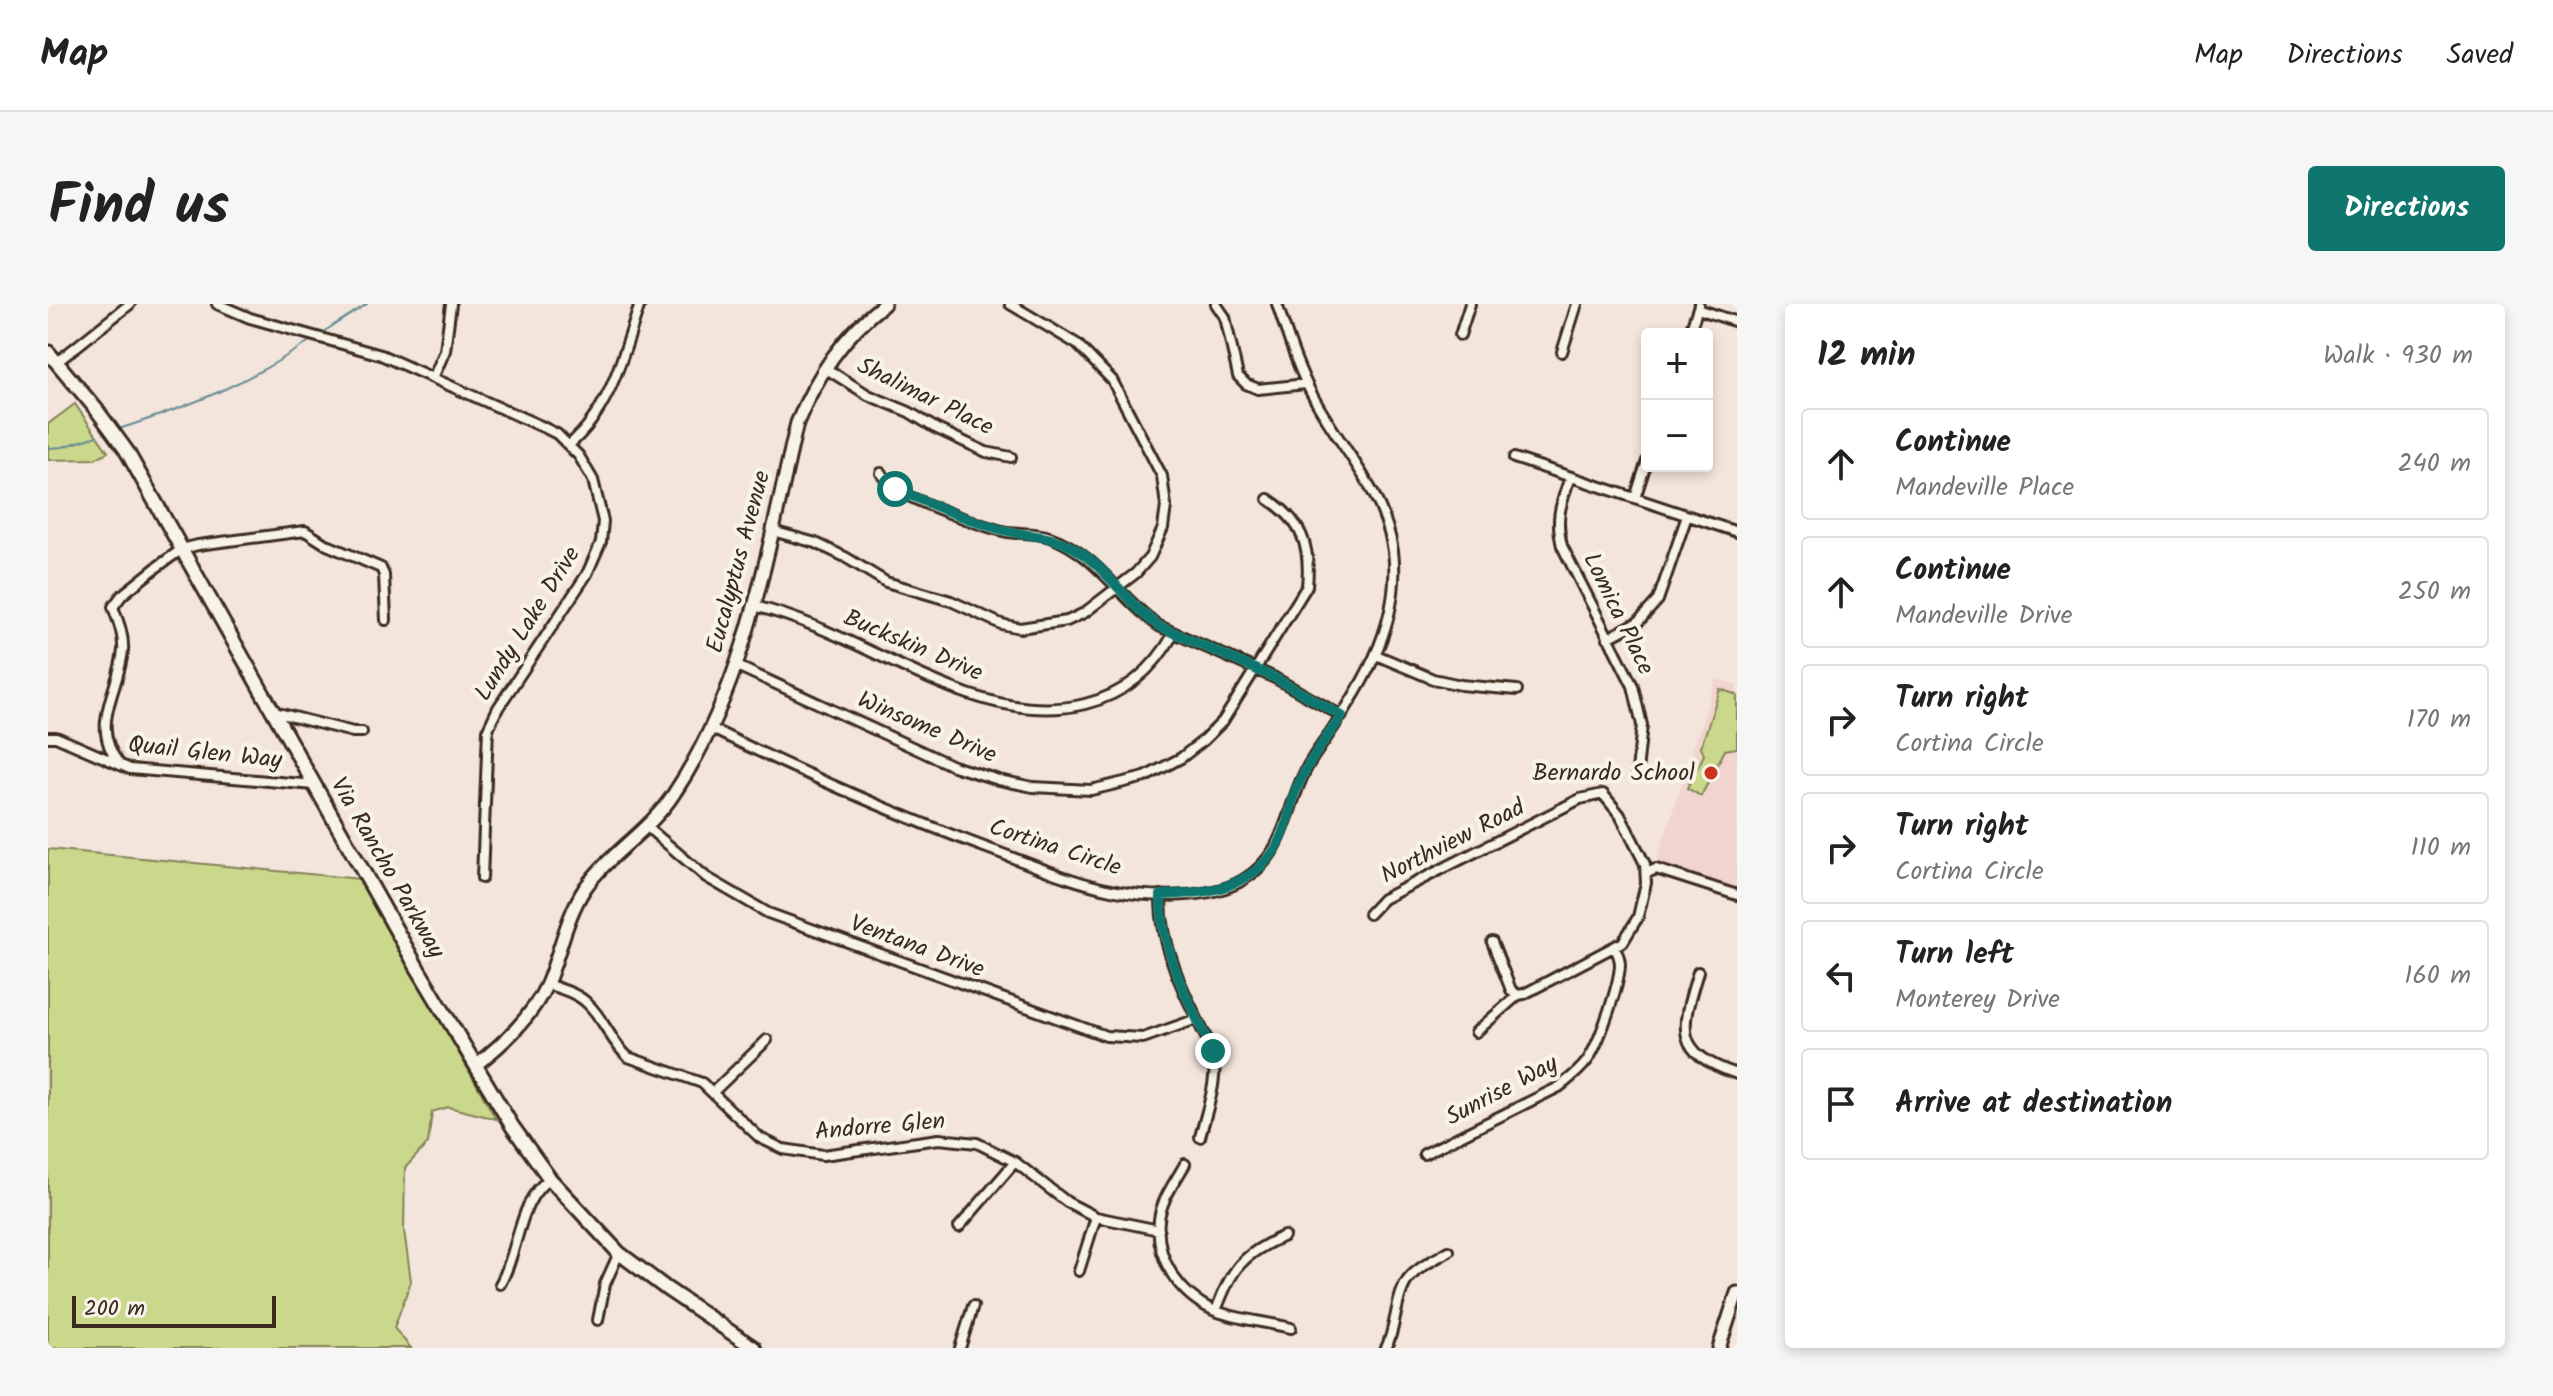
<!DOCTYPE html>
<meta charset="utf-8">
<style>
body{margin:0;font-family:Kalam,sans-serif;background:#f6f6f6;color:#222}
.controls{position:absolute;right:24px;top:24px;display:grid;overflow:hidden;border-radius:8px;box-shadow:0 4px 12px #0003}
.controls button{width:72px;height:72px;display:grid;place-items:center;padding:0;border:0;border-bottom:2px solid #e0e0e0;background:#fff;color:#222;font:40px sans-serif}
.scale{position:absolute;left:24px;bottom:20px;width:204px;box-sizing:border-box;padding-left:8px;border:4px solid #3b2a1e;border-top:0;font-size:22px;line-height:28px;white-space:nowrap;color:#3b2a1e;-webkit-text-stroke:6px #f7f3e8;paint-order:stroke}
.stop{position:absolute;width:24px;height:24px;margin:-18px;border:6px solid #0f766e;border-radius:50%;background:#fff}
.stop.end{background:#0f766e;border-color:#fff;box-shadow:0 2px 8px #0008}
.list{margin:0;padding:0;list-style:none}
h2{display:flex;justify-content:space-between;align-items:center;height:104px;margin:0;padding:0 32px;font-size:34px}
h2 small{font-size:26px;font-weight:400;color:#767676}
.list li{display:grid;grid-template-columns:52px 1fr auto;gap:24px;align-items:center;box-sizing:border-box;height:112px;margin:0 16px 16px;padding:0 16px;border:2px solid #e0e0e0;border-radius:8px}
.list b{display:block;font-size:30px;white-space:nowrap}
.list p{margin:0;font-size:26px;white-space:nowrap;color:#767676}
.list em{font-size:26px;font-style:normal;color:#767676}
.icon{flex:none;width:44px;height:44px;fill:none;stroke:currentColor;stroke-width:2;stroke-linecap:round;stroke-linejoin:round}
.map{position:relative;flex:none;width:1689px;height:1044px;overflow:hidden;border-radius:8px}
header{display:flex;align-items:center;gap:48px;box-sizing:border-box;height:112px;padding:0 40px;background:#fff;border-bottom:2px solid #e0e0e0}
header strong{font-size:38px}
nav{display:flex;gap:44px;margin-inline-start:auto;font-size:28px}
.intro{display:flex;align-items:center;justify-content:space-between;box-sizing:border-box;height:192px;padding:0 48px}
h1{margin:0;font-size:56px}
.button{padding:20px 36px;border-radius:8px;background:#0f766e;color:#fff;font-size:28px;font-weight:700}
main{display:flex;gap:48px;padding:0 48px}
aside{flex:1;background:#fff;border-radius:8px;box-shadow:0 4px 12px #0003}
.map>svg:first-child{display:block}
.built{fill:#f1d4ce}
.green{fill:#cad88c;stroke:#828155;stroke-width:2}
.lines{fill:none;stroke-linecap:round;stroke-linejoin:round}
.stream{stroke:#668c94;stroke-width:2}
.street-casing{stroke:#3b2a1e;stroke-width:14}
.secondary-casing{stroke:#3b2a1e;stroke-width:17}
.primary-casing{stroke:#3b2a1e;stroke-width:18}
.street{stroke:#f7f3e8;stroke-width:8}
.secondary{stroke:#f7f3e8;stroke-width:11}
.primary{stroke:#f7f3e8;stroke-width:12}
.route{stroke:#0f766e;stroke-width:10}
.poi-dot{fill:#c8321e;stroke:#f7f3e8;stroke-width:3}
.labels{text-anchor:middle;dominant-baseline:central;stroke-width:8;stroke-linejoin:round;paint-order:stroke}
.street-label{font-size:24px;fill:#3b2a1e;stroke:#f7f3e8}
.poi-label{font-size:24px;fill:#3b2a1e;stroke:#f7f3e8;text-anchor:end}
</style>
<header>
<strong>Map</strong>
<nav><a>Map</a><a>Directions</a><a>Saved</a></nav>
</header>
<div class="intro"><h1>Find us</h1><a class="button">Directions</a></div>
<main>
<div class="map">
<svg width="1689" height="1044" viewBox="0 0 1689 1044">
<rect width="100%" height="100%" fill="#f4e5dc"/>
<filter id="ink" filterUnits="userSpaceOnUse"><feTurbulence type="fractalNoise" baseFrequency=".0125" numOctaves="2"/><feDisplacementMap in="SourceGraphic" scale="16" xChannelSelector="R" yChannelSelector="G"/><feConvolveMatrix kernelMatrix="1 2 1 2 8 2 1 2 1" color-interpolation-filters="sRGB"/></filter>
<g filter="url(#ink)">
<path class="built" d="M1668,375L1689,381V584L1608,558Z"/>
<path class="green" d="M27,100L60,148L47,155L0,156V120Z
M1672,385L1689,391V444L1677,446L1653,492L1639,484L1656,451L1653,443Z
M0,545L313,575L448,815L400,803L384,808L380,839L357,864L356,926L363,977L346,1024L363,1044H0Z"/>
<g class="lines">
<path class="stream" d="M275,28L319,0
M71,125C142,102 201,79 263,36
M0,144L15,143L49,132"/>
<g class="street-casing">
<path id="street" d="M169,0L202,14L333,51L495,123L509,130L531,152L545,176L555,217L553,238L539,270L450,404L440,425L434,574
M1168,0L1177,13L1190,72L1198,80L1210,85L1258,80
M1650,5L1689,18
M1641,30L1651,1
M1412,31L1422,0
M1514,48L1529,0
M9,58L82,0
M777,64L820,91L861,108L887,124L938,148L963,153
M385,74L397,47L403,0
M521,141C563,105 575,51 592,0
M1466,154L1689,228
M833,169C837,173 840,179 845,183C859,195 939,224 959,228C974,230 988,228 1002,233C1049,250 1072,295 1111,322L1227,374L1294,412
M1522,173C1513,200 1507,213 1514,242L1585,382L1594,421L1589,467
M1587,194L1599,157
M724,227L768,239L797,253L838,278L903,297L953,320L972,324L1019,317L1036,309L1088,269L1102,253L1115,224L1118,202L1114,172L1064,76L1029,40L962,0
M706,302C782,320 847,365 920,390C1001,418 1082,409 1126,329
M1560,334L1590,318L1610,296L1639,212
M1328,351L1385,375L1413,381L1469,386
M687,361L905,462L951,476L985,483L1043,486L1097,473L1133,454L1156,436L1175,417L1259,282C1263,242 1254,217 1220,195
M226,408L305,428H314
M662,424C752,468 842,508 936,543C978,558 1020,577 1063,586C1100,594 1162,596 1195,576C1243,548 1237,494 1266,452C1308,391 1355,325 1345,247C1336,187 1295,147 1267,96C1250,66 1240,33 1229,0
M0,433H8L82,465L266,481
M72,461C40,420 71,389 75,346C76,331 70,317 65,303L74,291L109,263L134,245L150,241L257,227L279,241L333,264L336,271L338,316
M598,522L658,573L720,609L1058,732L1095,734L1149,715
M1599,569L1608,565L1689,591
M1113,591C1112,648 1140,697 1165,747C1171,775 1159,805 1152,833
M1321,610L1335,595L1532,495L1555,490L1572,511L1597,560L1598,579L1590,613L1575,638L1476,690L1470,691L1463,686L1444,638
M1650,668C1633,724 1624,748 1689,770
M499,680C512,685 530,689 540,700C556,715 563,738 580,753L654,779L712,834L735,845L775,851L891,835L929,839L967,858L1019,898L1048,913L1111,926
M1428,728L1470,691
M665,788L719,736
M1376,850L1511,783C1521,775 1531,768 1539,757C1551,740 1571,682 1572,661C1572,654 1570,649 1566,644
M1137,860C1127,878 1113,896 1111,916C1107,955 1131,990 1165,1006C1186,1015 1219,1018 1243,1024
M911,923L967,858
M1031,967L1048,913
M452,980C471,949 470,894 502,875
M1168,1007C1183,965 1194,950 1236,932
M550,1016L557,980L571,949
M912,1044L925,1002
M1338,1044C1349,1023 1347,988 1363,972C1373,961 1388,955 1401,947"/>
</g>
<g class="secondary-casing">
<path id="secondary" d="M428,761C457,738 483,714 499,680C512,649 518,613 537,584C562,549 601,527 625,491C699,381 719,247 749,119C769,71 795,32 836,0
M1671,1044L1689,989"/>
</g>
<g class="primary-casing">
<path id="primary" d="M0,48L48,105L78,146L370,665L464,822L502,875L571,949L619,985L706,1044"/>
</g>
<use href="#street" class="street"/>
<use href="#secondary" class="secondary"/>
<use href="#primary" class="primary"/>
</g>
</g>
<g class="lines" filter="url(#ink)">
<path class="route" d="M847,185C881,199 915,215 951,225C981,234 999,228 1029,246C1061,266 1080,301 1111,322L1227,374L1294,412C1277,436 1259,459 1248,486C1242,503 1240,524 1231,539C1206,585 1159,589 1113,591C1113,648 1140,697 1165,747"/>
</g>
<circle class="poi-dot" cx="1663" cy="469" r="8"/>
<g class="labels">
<g class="street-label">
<text transform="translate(877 93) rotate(26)">Shalimar Place</text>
<text transform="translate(691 258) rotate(-75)">Eucalyptus Avenue</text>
<text transform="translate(1570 310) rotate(64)">Lomica Place</text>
<text transform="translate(480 320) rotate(-58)">Lundy Lake Drive</text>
<text transform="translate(865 342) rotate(23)">Buckskin Drive</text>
<text transform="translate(879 424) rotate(23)">Winsome Drive</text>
<text transform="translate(157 449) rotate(6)">Quail Glen Way</text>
<text transform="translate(1405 538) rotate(-27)">Northview Road</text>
<text transform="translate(1007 544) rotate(18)">Cortina Circle</text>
<text transform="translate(339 564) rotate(60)">Via Rancho Parkway</text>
<text transform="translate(869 643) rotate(20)">Ventana Drive</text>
<text transform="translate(1454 787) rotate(-28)">Sunrise Way</text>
<text transform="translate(832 823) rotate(-5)">Andorre Glen</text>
</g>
<g class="poi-label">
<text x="1647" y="469">Bernardo School</text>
</g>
</g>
</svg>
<div class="controls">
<button>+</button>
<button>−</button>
</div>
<div class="scale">200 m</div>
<div class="stop" style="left:847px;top:185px"></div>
<div class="stop end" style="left:1165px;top:747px"></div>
</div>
<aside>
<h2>12 min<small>Walk · 930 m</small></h2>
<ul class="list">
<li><svg class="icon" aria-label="ahead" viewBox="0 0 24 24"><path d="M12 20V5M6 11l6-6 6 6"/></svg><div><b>Continue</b><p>Mandeville Place</p></div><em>240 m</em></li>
<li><svg class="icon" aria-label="ahead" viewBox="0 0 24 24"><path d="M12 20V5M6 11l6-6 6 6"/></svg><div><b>Continue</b><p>Mandeville Drive</p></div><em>250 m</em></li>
<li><svg class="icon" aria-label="right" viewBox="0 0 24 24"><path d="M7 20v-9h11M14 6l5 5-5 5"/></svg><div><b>Turn right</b><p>Cortina Circle</p></div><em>170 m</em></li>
<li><svg class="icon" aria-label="right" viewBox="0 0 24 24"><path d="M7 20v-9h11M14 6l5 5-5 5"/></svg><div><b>Turn right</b><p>Cortina Circle</p></div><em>110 m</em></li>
<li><svg class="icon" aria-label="left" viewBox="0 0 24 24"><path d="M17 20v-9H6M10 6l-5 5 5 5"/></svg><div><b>Turn left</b><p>Monterey Drive</p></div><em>160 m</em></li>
<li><svg class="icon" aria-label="arrive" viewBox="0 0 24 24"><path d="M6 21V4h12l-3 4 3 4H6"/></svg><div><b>Arrive at destination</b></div></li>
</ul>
</aside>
</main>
